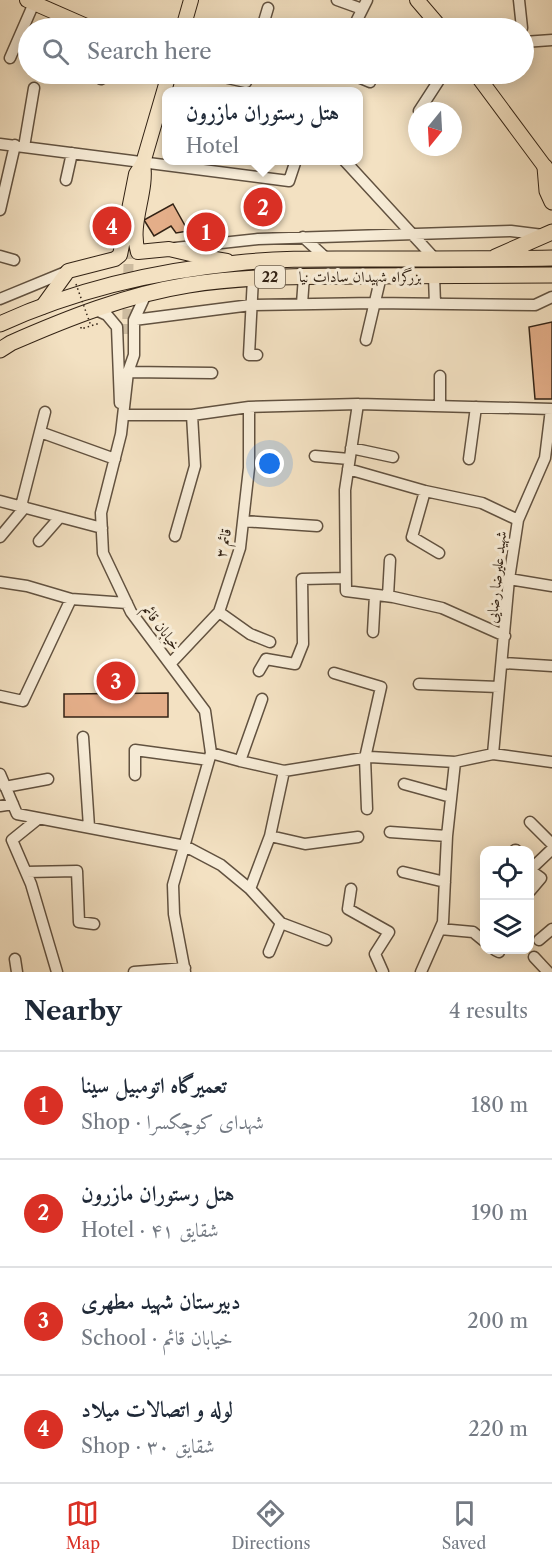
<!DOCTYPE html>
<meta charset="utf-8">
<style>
body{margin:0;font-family:"Libre Caslon Text",Amiri,serif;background:#f2f2f3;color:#1f2937}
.controls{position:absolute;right:18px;bottom:18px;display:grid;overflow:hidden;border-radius:12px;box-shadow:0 3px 15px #0003}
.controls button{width:54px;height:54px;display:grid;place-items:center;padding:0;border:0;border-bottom:2px solid #e0e1e3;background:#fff;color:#1f2937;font:30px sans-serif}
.compass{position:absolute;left:408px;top:102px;width:54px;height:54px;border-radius:50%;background:#fff;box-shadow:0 3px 15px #0003;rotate:198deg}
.you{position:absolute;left:270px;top:464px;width:21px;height:21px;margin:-15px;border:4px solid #fff;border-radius:50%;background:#1a73e8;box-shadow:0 0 0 9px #1a73e833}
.badge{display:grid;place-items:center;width:39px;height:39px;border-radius:50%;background:#d93025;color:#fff;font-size:20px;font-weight:700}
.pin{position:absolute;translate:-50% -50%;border:3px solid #fff;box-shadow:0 2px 6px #0006}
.popup{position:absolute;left:162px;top:87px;width:201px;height:78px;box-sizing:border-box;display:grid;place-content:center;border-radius:12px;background:#fff;filter:drop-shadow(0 2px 4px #0005);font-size:20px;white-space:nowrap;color:#747a83}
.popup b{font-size:22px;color:#1f2937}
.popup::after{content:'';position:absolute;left:50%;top:100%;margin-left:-12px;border:12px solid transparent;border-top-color:#fff}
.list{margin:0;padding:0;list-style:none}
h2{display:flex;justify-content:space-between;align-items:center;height:78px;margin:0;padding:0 24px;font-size:26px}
h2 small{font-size:20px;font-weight:400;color:#747a83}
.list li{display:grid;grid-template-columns:39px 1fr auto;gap:18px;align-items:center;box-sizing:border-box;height:108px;padding:0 24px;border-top:2px solid #e0e1e3}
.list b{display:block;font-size:22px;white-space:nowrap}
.list p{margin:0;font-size:20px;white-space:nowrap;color:#747a83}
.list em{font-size:20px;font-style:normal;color:#747a83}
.icon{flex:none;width:33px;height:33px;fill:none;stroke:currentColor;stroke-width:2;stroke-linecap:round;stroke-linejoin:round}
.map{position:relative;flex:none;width:552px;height:972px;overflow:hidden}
.search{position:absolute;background:#fff;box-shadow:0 3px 15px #0003;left:18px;right:18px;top:18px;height:66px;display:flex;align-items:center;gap:15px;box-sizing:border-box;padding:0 21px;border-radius:33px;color:#747a83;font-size:22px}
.sheet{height:510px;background:#fff}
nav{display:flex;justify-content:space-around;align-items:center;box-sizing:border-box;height:84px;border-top:2px solid #e0e1e3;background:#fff;font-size:16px;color:#747a83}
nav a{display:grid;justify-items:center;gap:3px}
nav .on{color:#d93025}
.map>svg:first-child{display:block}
.building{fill:#e4ae89;stroke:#322214;stroke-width:1.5}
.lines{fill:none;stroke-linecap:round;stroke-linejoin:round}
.minor-tunnel{stroke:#ccbb9f;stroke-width:10;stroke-dasharray:10 5;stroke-linecap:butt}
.minor-casing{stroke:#625240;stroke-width:13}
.major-casing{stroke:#322214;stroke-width:16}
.highway-casing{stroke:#322214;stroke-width:17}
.path{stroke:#322214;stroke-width:1.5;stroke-dasharray:1.5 3;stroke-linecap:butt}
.minor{stroke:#f7ecd7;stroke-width:10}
.major{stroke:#f3e1c2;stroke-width:14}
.highway{stroke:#f3e1c2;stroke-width:15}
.path-bridge{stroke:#322214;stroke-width:1.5;stroke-dasharray:1.5 3;stroke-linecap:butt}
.labels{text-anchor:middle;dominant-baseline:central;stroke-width:6;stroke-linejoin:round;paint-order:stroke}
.shield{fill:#f7ecd7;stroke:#6d5f4e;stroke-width:1.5}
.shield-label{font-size:14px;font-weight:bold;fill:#322214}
.street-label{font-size:15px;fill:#322214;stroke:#f7ecd7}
</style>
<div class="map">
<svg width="552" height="972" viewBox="0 0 552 972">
<rect width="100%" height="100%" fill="#f3e1c2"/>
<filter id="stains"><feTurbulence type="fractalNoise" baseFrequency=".00333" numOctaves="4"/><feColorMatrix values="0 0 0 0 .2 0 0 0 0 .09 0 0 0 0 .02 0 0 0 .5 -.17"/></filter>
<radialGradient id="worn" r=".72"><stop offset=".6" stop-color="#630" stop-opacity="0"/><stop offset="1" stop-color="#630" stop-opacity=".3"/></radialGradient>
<path class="building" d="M275,198L276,215L251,216L250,199Z
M173,204L188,231L176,233L171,226L154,236L144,220Z
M552,322V399H535L529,327Z
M168,693V717H64V694Z"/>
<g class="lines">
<path class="minor-tunnel" d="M127,334L129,241"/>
<g class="minor-casing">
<path id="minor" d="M337,0L362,9
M519,0L522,28
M262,28L268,8
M353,28L367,0
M524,42L552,40
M10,58L34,3
M210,74L246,82L249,74
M351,74L370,82
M101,79L103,74
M419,111L443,74
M0,144L289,181L296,160
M24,147L34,88
M344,160L435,259
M66,180L72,153
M0,210L15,145
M104,223L126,225L127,230
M303,237L327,259
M175,248L258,239L511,231L543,235
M0,256L14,260
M434,276L435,304
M253,278L249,355H257
M146,294L134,320V355L128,372L121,434L101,513L103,553L131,612L205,711L211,753L173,885L174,914L185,972
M0,299L68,271
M302,304L304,276
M94,309L107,315L117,327L120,403
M134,320L251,305L374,303L535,305L552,297
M366,340L381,276
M128,372L212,373
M440,376V406
M358,404L345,490L346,591L393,597L442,608L505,636
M124,415H192L249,407L358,404L552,409
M40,432L115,459
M351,448L393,457
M315,456L349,459
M469,459L476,407
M348,469L425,491L482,503L518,520
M425,491L412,537L439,553
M0,501L102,528
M21,506L45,412
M243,521L317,526
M175,536L195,466L192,415
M0,537L25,507
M39,541L60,517
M509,579L552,586
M0,582L27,586L71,599L127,603
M388,596L390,560
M219,612L250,634L270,642
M373,632L375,595
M502,663L552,666
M170,664L219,612L240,548L249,468V407
M259,671L266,659L295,664L303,644L302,579L345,578
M334,673L381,687L365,758L367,809
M419,684L499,687
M0,696L23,701L71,599
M83,737L89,827
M211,753L240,761L284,771L370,757L455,762L493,754L552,762
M493,754L509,579L518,520L545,458L551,409
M240,761L262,699
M0,774L17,814L185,846L221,865L250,889L281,923L326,940
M135,775V750L209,760
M404,784L451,797
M5,787L48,779
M0,806L13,804
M38,819L12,840L31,884L57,972
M530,822L552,844
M390,832L447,836
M270,836L305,844L358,837
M515,850H516
M530,870L541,878L530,891
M530,870L552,849
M26,872L77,871L79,922L94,924
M403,872L445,882
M250,889L270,836L284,771
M351,889L348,909L389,932L375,954L383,972
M440,929L473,932L484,941
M539,940L552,929
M495,950L499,952
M269,952L281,923
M534,957L548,972
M15,959L17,972
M134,972L185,968
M421,972L443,922L447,836L455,762"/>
</g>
<g class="major-casing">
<path id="major" d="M27,0L91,28
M417,0L441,28
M183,28L191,0
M476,74L545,167L550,177
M143,163C148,192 129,224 138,252L169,249L203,257L227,261
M42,307L68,271L115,259L120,255L136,174L143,163L169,74"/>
</g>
<g class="highway-casing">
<path id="highway" d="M545,167L547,191L552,202
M495,257L552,232
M0,324C74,290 157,271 237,263C281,258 326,259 370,259C430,259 491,259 552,258
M0,350L11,343C68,318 126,295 188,285C247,276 306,276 365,276C427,276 490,275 552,275"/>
</g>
<path class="path" d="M81,327V329L100,323"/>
<use href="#minor" class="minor"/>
<use href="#major" class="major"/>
<use href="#highway" class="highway"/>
<path class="path-bridge" d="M76,284L91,326"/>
</g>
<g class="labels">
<rect class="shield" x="255" y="266" width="30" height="22" rx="4.5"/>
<g class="shield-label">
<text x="270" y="277">22</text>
</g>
<g class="street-label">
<text x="360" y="276">بزرگراه شهیدان سادات نیا</text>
<text transform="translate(223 543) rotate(-78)">قائم ۳</text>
<text transform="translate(496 577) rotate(-84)">شهید علیرضا رضایی</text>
<text transform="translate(162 627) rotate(53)">خیابان قائم</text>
</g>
</g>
<rect width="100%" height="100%" filter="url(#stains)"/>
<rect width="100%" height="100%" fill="url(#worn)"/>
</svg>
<div class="controls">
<button><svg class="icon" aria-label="locate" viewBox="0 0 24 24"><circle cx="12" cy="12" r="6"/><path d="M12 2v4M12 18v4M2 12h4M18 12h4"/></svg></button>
<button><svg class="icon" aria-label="layers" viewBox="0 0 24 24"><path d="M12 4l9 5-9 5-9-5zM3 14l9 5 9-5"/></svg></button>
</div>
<svg class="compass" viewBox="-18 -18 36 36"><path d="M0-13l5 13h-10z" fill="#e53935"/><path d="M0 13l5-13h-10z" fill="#747a83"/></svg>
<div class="you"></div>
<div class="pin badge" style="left:206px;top:232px">1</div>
<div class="pin badge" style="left:263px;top:207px">2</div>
<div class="popup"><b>هتل رستوران مازرون</b>Hotel</div>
<div class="pin badge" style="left:116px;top:681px">3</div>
<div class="pin badge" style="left:112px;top:226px">4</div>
<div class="search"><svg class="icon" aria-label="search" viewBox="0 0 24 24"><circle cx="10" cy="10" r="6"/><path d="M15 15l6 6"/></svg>Search here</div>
</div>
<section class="sheet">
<h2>Nearby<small>4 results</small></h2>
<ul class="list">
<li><span class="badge">1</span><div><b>تعمیرگاه اتومبیل سینا</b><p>Shop · شهدای کوچکسرا</p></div><em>180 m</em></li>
<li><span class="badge">2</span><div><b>هتل رستوران مازرون</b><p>Hotel · شقایق ۴۱</p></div><em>190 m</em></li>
<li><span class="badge">3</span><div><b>دبیرستان شهید مطهری</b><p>School · خیابان قائم</p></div><em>200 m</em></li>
<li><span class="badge">4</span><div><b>لوله و اتصالات میلاد</b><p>Shop · شقایق ۳۰</p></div><em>220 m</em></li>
</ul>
</section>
<nav>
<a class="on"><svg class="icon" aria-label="map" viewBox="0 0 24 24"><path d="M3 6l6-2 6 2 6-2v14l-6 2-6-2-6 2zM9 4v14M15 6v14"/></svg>Map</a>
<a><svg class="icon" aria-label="directions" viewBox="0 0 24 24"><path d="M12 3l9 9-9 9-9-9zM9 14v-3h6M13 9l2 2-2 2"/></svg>Directions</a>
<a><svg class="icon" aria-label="saved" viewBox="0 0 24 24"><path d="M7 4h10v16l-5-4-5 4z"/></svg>Saved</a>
</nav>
